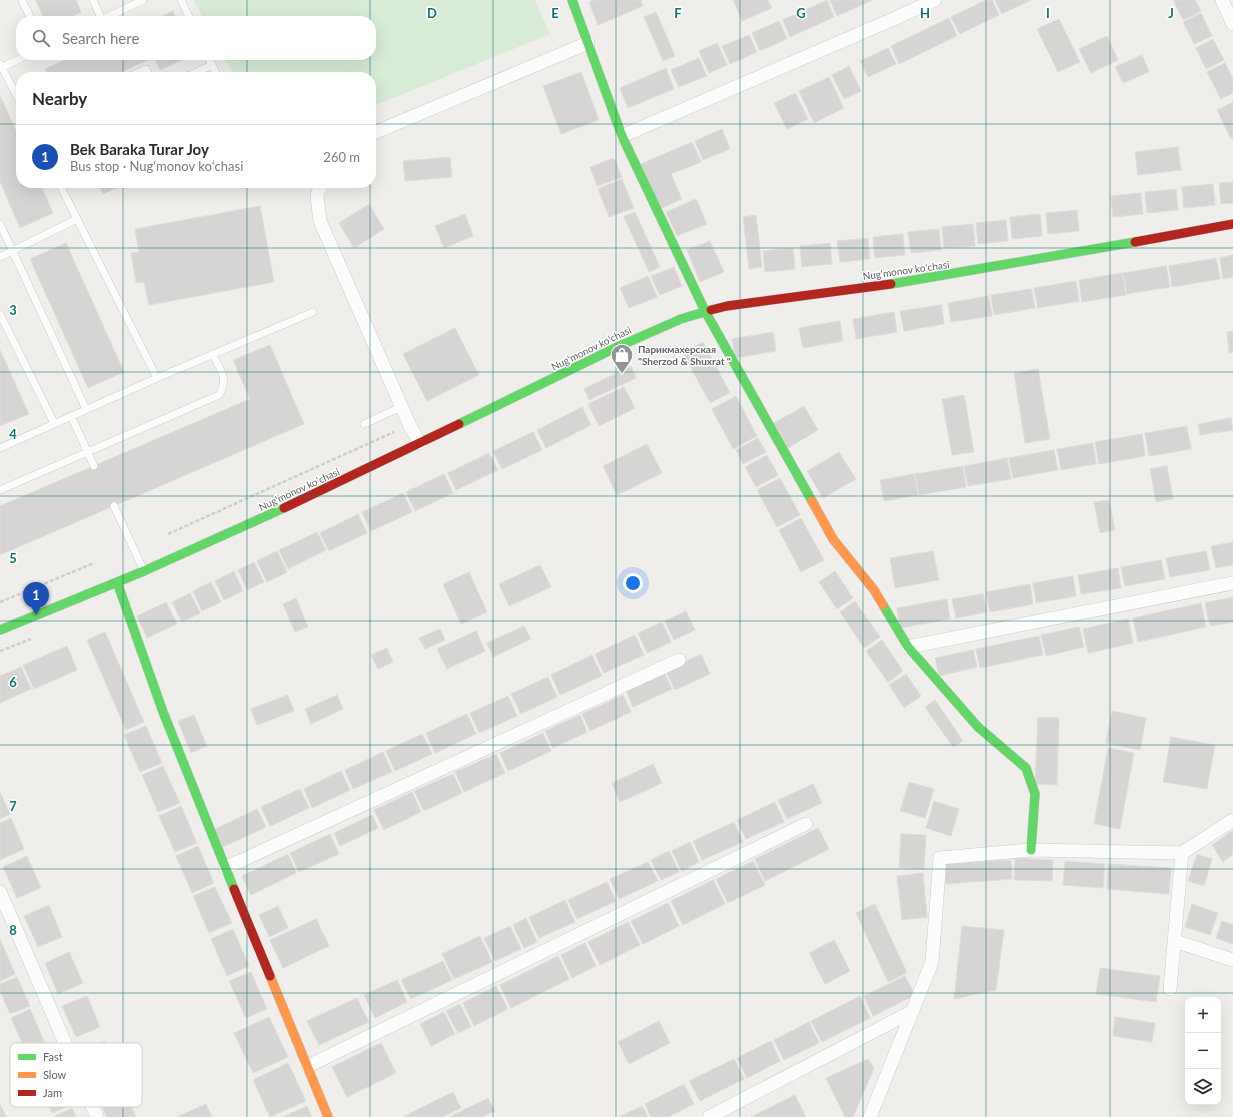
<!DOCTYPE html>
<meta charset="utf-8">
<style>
body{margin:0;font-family:Lato,sans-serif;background:#f2f2f3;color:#2b2b33}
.controls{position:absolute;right:12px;bottom:12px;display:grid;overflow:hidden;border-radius:8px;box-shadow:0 4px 16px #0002}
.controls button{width:36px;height:36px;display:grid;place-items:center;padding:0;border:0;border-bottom:1px solid #e1e1e2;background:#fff;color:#2b2b33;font:20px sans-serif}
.you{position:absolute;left:633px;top:583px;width:14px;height:14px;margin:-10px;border:3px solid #fff;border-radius:50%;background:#1a73e8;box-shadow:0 0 0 6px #1a73e833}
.badge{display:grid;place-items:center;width:26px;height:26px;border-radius:50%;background:#ea580c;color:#fff;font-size:13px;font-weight:700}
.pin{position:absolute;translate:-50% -33px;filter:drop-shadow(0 1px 2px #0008)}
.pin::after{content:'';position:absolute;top:21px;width:14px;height:12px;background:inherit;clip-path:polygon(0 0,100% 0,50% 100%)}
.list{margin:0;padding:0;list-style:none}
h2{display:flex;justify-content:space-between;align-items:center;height:52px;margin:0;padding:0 16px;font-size:17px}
h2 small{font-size:13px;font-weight:400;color:#7c7c81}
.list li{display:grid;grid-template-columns:26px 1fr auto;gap:12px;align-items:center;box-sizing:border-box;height:64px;padding:0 16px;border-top:1px solid #e1e1e2}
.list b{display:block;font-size:15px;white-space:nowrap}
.list p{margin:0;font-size:13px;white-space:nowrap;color:#7c7c81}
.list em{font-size:13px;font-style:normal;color:#7c7c81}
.icon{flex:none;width:22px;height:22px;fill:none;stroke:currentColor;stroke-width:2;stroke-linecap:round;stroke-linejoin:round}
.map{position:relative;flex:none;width:1233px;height:1117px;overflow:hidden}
.search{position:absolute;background:#fff;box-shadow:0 4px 16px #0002;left:16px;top:16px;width:360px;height:44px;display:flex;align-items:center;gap:10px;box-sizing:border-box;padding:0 14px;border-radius:16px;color:#7c7c81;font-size:15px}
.panel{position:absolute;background:#fff;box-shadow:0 4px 16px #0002;left:16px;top:72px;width:360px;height:116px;border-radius:16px}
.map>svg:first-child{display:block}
.green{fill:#d8ebd6}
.building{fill:#d6d5d3;stroke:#deddd9}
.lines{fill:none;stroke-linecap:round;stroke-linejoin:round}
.lane-casing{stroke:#cbcccc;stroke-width:8}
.street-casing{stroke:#cbcccc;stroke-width:14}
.fast-casing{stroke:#cacacb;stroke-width:10}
.slow-casing{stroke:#cacacb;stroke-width:10}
.jam-casing{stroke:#cacacb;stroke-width:10}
.path{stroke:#cacfcc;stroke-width:2.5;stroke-dasharray:4 2;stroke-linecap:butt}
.lane{stroke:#fdfcfc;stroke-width:7}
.street{stroke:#fdfcfc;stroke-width:13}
.fast{stroke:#63d668;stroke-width:9}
.slow{stroke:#ff974d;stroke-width:9}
.jam{stroke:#b3261e;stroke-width:9}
.grid{fill:none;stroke:#0f766e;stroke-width:1;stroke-opacity:0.55}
.labels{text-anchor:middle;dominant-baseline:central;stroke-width:3;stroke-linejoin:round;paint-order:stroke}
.street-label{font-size:10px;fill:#5f6368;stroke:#fff}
.poi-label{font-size:10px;font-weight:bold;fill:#5f6368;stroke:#fff;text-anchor:start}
.key{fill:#fff;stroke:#cfd0d2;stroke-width:1}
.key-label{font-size:11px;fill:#5f6368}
.grid-label{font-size:13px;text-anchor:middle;font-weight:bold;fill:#0f766e;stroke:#fff;stroke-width:3;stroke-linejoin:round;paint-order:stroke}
</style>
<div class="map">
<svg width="1233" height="1117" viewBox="0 0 1233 1117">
<rect width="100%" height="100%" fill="#efeeea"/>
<path class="green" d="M193,0H535L550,34L371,107V77H235L223,55H371V21H205Z"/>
<path class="building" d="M36,0H76L81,12L61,21H45Z
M593,0H641L643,6L598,25L589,2Z
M733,0H768L772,8L742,21Z
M827,0L834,17L790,37L783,20Z
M830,0H873L837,16Z
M986,0H992L999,15L960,34L951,17Z
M995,0H1031L1002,14Z
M1173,0H1195L1201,11L1183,20Z
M173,11L177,21H151Z
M656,12L675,56L663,61L644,17Z
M1201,13L1212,36L1194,44L1183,22Z
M949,18L957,36L899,64L891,46Z
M1059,19L1080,62L1058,72L1037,29Z
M779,21L787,39L760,51L752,33Z
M749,35L757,52L730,64L722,46Z
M1107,36L1118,60L1091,73L1079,49Z
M1213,39L1224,60L1206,69L1196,48Z
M717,43L727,65L709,73L699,51Z
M888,48L896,64L868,77L860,61Z
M76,55H193L160,70L154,57L110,77H49L45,69Z
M1142,55L1149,72L1123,83L1115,67Z
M699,58L707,76L679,87L671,70Z
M1225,63L1233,79V93L1221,99L1207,72Z
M849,66L861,91L844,99L832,75Z
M666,68L674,89L628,108L620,88Z
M581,72L599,120L561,134L543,86Z
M829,77L844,108L814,123L799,91Z
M795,93L808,119L787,129L774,103Z
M0,95L21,142V183H40L53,213L20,228L0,182Z
M1233,102V138L1231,139L1217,110Z
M722,129L730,149L703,160L695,141Z
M692,142L701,162L671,174L682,199L660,209L641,164Z
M1178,147L1181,170L1138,175L1135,152Z
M450,157L452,177L405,181L403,161Z
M614,158L622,177L597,186L590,167Z
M622,179L634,208L609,217L598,189Z
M1233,182V203L1221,204L1219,183Z
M98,183H126L103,194Z
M1213,184L1215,205L1184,208L1182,187Z
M1176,189L1178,210L1147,213L1145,192Z
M1141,193L1143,214L1113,217L1111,196Z
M696,199L707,224L677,236L666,212Z
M369,204L384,229L354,248L339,223Z
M260,206L274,282L149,305L144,282L136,283L131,253L139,252L135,229Z
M1077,210L1079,231L1048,234L1046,213Z
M635,212L660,267L649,272L624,217Z
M465,214L473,236L444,248L435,226Z
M1040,214L1042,236L1012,239L1010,217Z
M756,215L762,267L749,269L743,217Z
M1006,220L1008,241L978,244L976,223Z
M973,224L975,246L944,248L942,227Z
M939,229L941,250L911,253L908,232Z
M903,234L905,255L875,258L873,237Z
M868,238L870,259L840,262L837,241Z
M710,241L724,272L700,282L687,250Z
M66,243L124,372L88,388L30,259Z
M830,243L832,264L802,267L800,246Z
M793,248L795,269L765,272L763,251Z
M1233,255V277L1223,279L1220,258Z
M1216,258L1220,279L1172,287L1169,266Z
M1166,266L1170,287L1127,294L1123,273Z
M674,267L682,286L660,295L651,276Z
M1122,273L1126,295L1082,302L1079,280Z
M648,276L657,297L629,308L620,288Z
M1076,281L1079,301L1038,308L1034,288Z
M1031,289L1035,308L994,315L991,295Z
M989,296L992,316L951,322L948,303Z
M941,305L944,324L904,331L900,311Z
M894,312L897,332L856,339L853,319Z
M840,321L843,341L803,348L799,328Z
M455,328L479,375L427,401L403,354Z
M1233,331V352L1229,353L1227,332Z
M773,332L776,351L735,358L732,339Z
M703,342L730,393L710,403L683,353Z
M270,345L304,424L0,555V506L250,399L233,360Z
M0,350L29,414L0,426Z
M631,366L636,378L589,400L584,389Z
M1038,369L1050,439L1025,443L1014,373Z
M624,387L635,408L599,426L588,404Z
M964,395L974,452L952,455L942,399Z
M736,396L757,436L733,449L712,409Z
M804,406L818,430L788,448L774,423Z
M582,407L591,425L546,448L537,430Z
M1231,418L1233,430L1200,435L1198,424Z
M1187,426L1191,449L1149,456L1145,433Z
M533,432L542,450L502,469L493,451Z
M1142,434L1145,456L1099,464L1095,442Z
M758,438L766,452L743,464L736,450Z
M1093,443L1096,464L1061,470L1057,449Z
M647,444L662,473L617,495L603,466Z
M1054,450L1058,470L1013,478L1009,458Z
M839,452L856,479L823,498L807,471Z
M489,453L498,470L456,490L448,473Z
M767,455L778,475L756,487L745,467Z
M1007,458L1011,479L968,486L964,466Z
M963,466L966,487L919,495L915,474Z
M1167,466L1173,499L1156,502L1150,469Z
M444,474L453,493L415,511L406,492Z
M914,474L918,495L884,501L880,480Z
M780,478L800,515L777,527L757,490Z
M403,493L412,512L371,531L362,512Z
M1109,500L1115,530L1100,533L1094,502Z
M358,514L367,533L329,551L320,533Z
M801,518L824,560L801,572L779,530Z
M317,532L326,550L288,569L279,550Z
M1233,542V565L1216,568L1211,546Z
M277,551L287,572L267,582L257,561Z
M933,551L939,580L895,588L890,558Z
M1206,551L1210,570L1170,577L1166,558Z
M1161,560L1165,579L1125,586L1121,567Z
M254,562L264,582L247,590L238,570Z
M540,565L551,587L509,606L499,584Z
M1118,568L1121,588L1081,594L1078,575Z
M234,571L243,591L224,600L215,581Z
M835,571L853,598L837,609L819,582Z
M469,572L487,612L461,624L443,584Z
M1073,576L1076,596L1036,603L1033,583Z
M211,582L221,602L202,611L193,591Z
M1030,584L1033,604L990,612L986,592Z
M190,593L200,613L182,622L172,602Z
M983,594L987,612L956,618L952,599Z
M1233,597V622L1210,626L1205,603Z
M296,598L308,627L295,632L283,604Z
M947,599L950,619L900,628L897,608Z
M855,601L880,637L864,648L840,612Z
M166,602L177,624L147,638L137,616Z
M1201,603L1206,627L1138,642L1133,618Z
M686,611L695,630L674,640L665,621Z
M1128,619L1133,643L1088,653L1083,629Z
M662,622L671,642L647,653L638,633Z
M524,626L531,639L493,657L487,643Z
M1079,627L1084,647L1046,656L1041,635Z
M440,629L445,640L425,649L419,638Z
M476,631L485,651L447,669L437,649Z
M105,632L144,722L126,730L87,640Z
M635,635L644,655L604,673L595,654Z
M1039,636L1043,655L980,668L976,649Z
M882,640L903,671L888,682L866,651Z
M67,646L77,670L34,689L23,665Z
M387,648L393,662L378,669L371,655Z
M973,650L977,667L939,676L935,658Z
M701,654L710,674L675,690L666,671Z
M592,655L602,676L560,695L551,675Z
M21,667L31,689L0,703V676Z
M664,673L672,689L633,707L626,691Z
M906,674L921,696L904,708L889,685Z
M548,677L557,697L521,714L511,694Z
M288,695L294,711L257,725L251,709Z
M337,695L343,709L311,724L305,709Z
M623,695L631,712L590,731L582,714Z
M508,696L517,716L479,733L470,713Z
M935,700L963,741L953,747L925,707Z
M1112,711L1146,718L1140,750L1106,743Z
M467,714L476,734L435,753L426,733Z
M194,715L207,746L191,753L178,721Z
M580,715L587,732L553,748L545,731Z
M1038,717L1059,718L1057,785L1035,784Z
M146,726L162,763L140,772L124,735Z
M543,733L551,751L508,771L500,753Z
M422,734L432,754L395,771L386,751Z
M1171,737L1215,745L1207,789L1163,782Z
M1108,748L1134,753L1120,829L1094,824Z
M383,752L392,772L353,789L345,770Z
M496,754L505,773L464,792L455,772Z
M653,764L662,783L620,802L612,783Z
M163,766L180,803L158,812L142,775Z
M341,771L350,790L312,808L304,789Z
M453,774L462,793L424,811L414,791Z
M909,782L934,789L925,818L900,811Z
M813,784L822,803L787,819L778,800Z
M300,789L309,808L270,826L261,807Z
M0,792L10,814L0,819Z
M412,792L421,812L384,830L374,810Z
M934,801L959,809L951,836L926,828Z
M775,802L784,822L746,839L737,820Z
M181,806L197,843L175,852L159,816Z
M257,809L266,827L223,847L215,829Z
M372,815L378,828L340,846L334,833Z
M11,818L24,849L0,860V823Z
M734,822L743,842L702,860L693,841Z
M818,828L829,849L765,881L755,859Z
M1233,830V854L1223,862L1212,845Z
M330,834L339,854L299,872L290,853Z
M901,834L926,835L924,869L899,867Z
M690,842L699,862L682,871L672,851Z
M198,846L214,883L192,893L176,856Z
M669,851L679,872L661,880L651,860Z
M288,854L296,873L251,895L242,876Z
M1197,854L1212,859L1204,886L1188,881Z
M27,856L41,888L17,898L3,867Z
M1015,858L1053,860L1052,881L1014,880Z
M1011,860L1012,879L946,884L944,864Z
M753,861L765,885L728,903L716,879Z
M1065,861L1105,864L1103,888L1063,885Z
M648,862L658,881L619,899L610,879Z
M1108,864L1171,868L1169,894L1107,889Z
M923,873L927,917L902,920L897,876Z
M713,880L725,904L683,925L671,901Z
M607,882L616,901L577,919L568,900Z
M215,887L232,923L209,933L193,896Z
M565,900L575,922L539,938L529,917Z
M668,903L679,926L643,944L631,921Z
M875,904L907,973L888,982L856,913Z
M1192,904L1218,913L1210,935L1185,927Z
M49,905L62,937L38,947L24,916Z
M278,906L288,928L269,937L259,915Z
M526,918L537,942L524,948L513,925Z
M316,919L329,946L283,968L270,940Z
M1222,921L1233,925V944L1216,938Z
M628,922L640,945L600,965L588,942Z
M510,926L521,949L495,961L484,938Z
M962,926L1004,930L996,990L954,999Z
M233,929L249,966L227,976L211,939Z
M480,936L492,962L454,979L442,954Z
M0,939L15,974L0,981Z
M834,940L850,971L825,984L809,953Z
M585,943L596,966L572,978L561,955Z
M69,952L83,983L58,994L45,963Z
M558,956L569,979L511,1008L500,985Z
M443,961L452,980L411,999L401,980Z
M1100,968L1160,976L1156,1002L1096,994Z
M251,972L267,1009L246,1018L229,981Z
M905,976L915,995L873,1016L864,996Z
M17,977L30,1006L10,1014L0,991V984Z
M397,980L407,1002L375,1018L364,995Z
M496,986L508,1009L474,1026L463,1003Z
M87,996L100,1027L76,1037L62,1006Z
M860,996L870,1018L822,1042L811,1021Z
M357,998L369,1022L319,1045L307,1021Z
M460,1004L471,1027L458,1033L446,1011Z
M30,1009L50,1055L31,1063L11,1018Z
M444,1012L455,1034L431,1046L420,1024Z
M269,1017L288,1057L253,1073L234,1033Z
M1115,1017L1155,1023L1152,1042L1113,1036Z
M659,1021L670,1043L629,1064L618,1042Z
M809,1022L819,1043L784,1060L774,1040Z
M105,1041L119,1072L95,1083L81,1052Z
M771,1041L780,1061L747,1078L737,1058Z
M381,1043L396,1073L347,1097L332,1067Z
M51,1059L71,1105L52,1113L32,1067Z
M734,1059L744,1079L700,1101L689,1081Z
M868,1059L874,1068L853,1117H845L826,1078Z
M288,1063L306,1101L270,1117L253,1080Z
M684,1084L694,1104L668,1117H651L645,1104Z
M123,1087L136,1117H107L98,1098Z
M453,1092L461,1108L442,1117H403Z
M795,1095L806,1117H751Z
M488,1098L495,1111L482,1117H449Z
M0,1104L6,1117H0Z
M206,1104L212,1117H177Z
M307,1106L312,1117H283Z
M642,1106L648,1117H619Z
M72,1108L76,1117H53Z"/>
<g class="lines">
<g class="lane-casing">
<path id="lane" d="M22,0L32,21
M93,0L102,20
M181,0L191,21
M99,21L143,0
M207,55L218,77
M0,64L21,104
M3,67L28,55
M128,77L146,69L150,77
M186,77L212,65
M59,183L157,378
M0,224L86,409
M0,257L77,219
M0,314L54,423
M71,416L94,466
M364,424L401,407
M0,448L157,378L313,312
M0,490L219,395C229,379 220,369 213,355
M114,506L144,571"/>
</g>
<g class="street-casing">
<path id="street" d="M1222,0L1233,24
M371,134L588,43
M622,136L889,21L935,0
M321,183L317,196L320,221L410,426L420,443
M908,647L1233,583
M225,868L679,660
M0,892L97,1117
M1175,941L1233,960
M1170,989L1182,853
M308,1066L806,824
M709,1117L913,1011
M870,1117L932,962L940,858L1031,850L1182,853L1233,820"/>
</g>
<g class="fast-casing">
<path id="fast" d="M572,0L622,136L705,311L812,501
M891,284L1135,242
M459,424L615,348L681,319L711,310
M117,582L163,712L234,889
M883,605L908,647L978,727L1026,768L1035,794L1031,850
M0,630L144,571L284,508"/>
</g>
<g class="slow-casing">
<path id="slow" d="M812,501L833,539L874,590L883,605
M270,976L328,1117"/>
</g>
<g class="jam-casing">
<path id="jam" d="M1135,242L1233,224
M711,310L727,306L891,284
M284,508L459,424
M234,889L270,976"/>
</g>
<path class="path" d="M168,534L394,432
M0,602L94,563
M0,651L31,639"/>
<use href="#lane" class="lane"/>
<use href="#street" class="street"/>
<use href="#fast" class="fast"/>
<use href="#slow" class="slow"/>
<use href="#jam" class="jam"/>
</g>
<path class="grid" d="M123,0V21M247,0V21M370,0V21M493,0V1117M616,0V1117M740,0V1117M863,0V1117M986,0V1117M1110,0V1117M123,55V77M247,55V77M370,55V77M0,124H21M371,124H1233M123,183V1117M247,183V1117M370,183V1117M0,248H1233M0,372H1233M0,496H1233M0,621H1233M0,745H1233M0,869H1233M0,993H1233"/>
<defs>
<g id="shop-pin" transform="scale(1.15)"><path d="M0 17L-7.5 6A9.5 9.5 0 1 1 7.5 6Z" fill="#919496" stroke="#fff"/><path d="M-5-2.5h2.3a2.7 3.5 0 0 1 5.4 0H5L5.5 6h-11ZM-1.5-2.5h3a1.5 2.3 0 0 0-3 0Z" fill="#fff"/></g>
</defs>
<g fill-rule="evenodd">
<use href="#shop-pin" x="622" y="355"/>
</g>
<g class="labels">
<g class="street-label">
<text transform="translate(906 270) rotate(-8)">Nugʻmonov koʻchasi</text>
<text transform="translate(591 348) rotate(-26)">Nugʻmonov koʻchasi</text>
<text transform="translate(299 489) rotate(-25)">Nugʻmonov koʻchasi</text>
</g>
<g class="poi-label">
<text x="638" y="349">Парикмахерская<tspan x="638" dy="12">"Sherzod &amp; Shuxrat "</tspan></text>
</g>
</g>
<rect x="10" y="1043" width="132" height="64" rx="6" class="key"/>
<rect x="18" y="1054" width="18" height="6" fill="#63d668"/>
<rect x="18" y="1072" width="18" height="6" fill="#ff974d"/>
<rect x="18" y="1090" width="18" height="6" fill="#b3261e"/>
<g class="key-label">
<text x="43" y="1061">Fast</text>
<text x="43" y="1079">Slow</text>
<text x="43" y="1097">Jam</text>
</g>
<g class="grid-label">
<text x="432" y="18">D</text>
<text x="555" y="18">E</text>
<text x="678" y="18">F</text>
<text x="801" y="18">G</text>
<text x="925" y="18">H</text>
<text x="1048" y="18">I</text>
<text x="1171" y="18">J</text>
<text x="13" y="315">3</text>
<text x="13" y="439">4</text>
<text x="13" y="563">5</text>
<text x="13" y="687">6</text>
<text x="13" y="811">7</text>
<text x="13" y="935">8</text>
</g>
</svg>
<div class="controls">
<button>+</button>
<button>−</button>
<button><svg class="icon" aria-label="layers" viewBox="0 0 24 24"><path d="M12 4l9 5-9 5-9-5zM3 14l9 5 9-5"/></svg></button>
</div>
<div class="you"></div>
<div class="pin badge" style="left:36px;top:615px;background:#1a4fb4">1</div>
<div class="search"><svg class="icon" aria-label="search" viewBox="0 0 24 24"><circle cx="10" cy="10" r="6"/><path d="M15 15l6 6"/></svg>Search here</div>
<section class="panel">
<h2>Nearby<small></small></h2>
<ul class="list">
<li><span class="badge" style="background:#1a4fb4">1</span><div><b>Bek Baraka Turar Joy</b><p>Bus stop · Nugʻmonov koʻchasi</p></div><em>260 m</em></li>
</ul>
</section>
</div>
